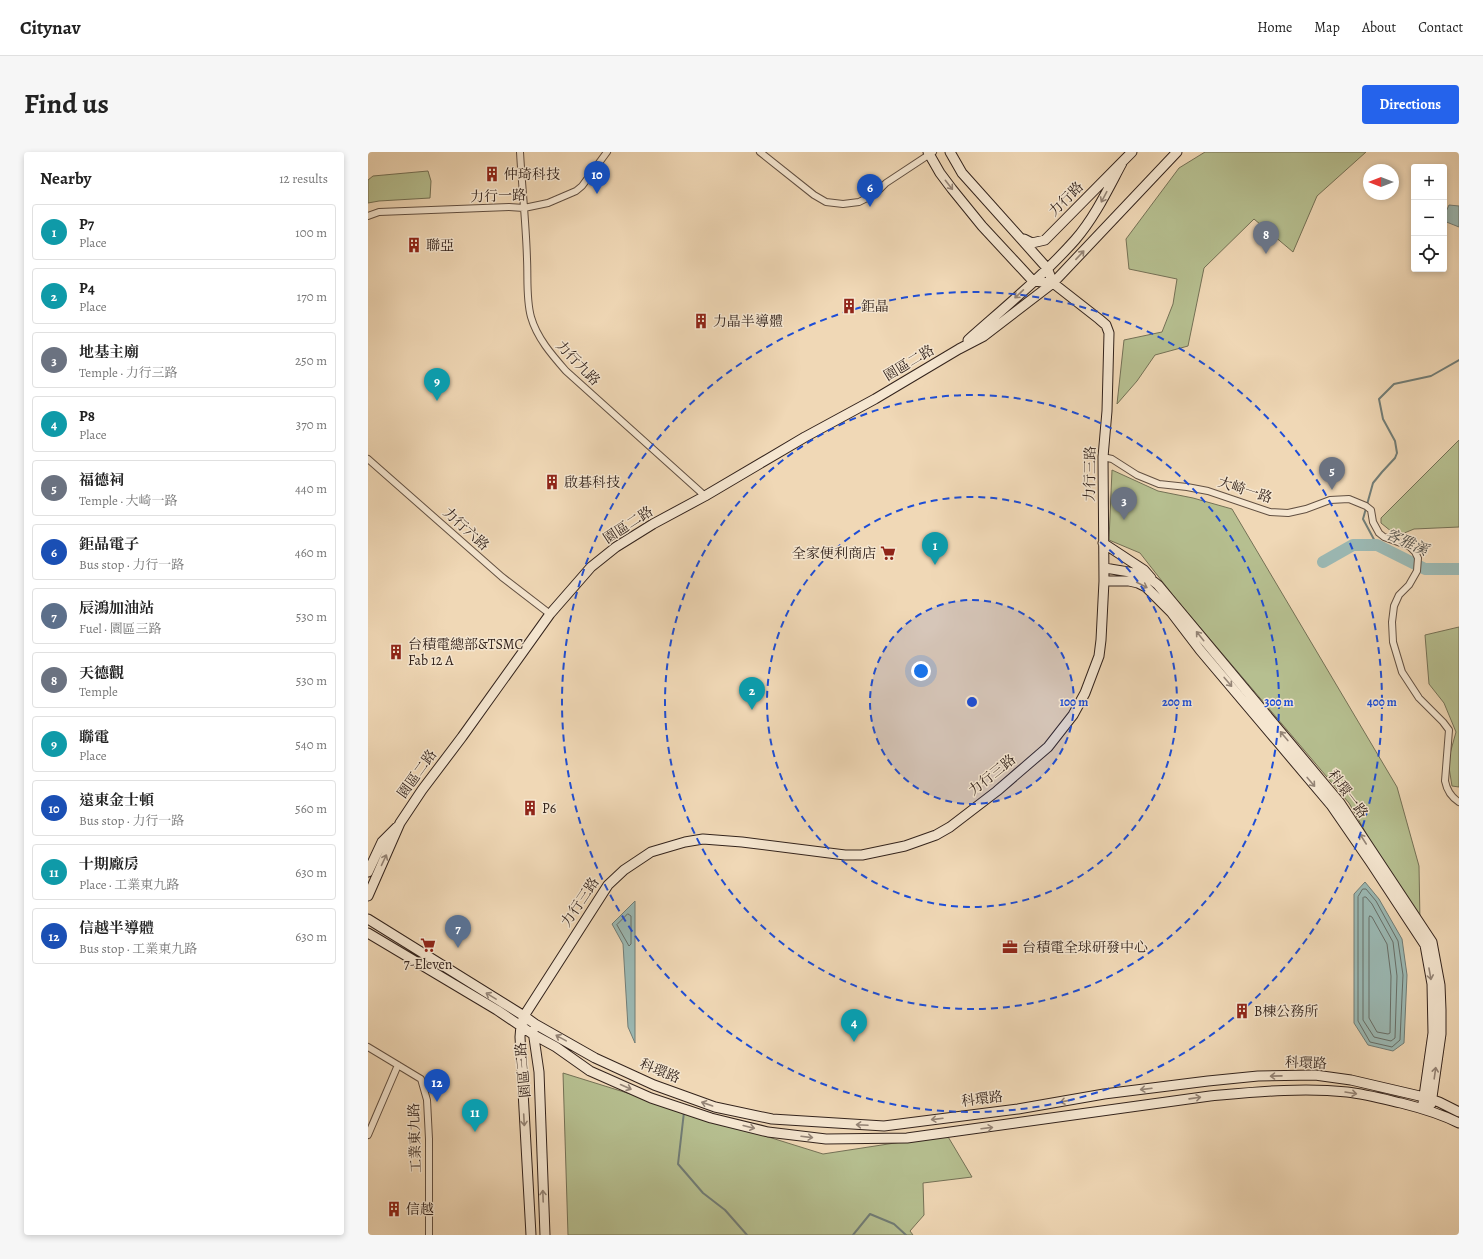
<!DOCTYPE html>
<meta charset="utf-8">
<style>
body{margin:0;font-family:Alegreya,"Noto Serif TC",serif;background:#f6f6f6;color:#222}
.controls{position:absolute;right:12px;top:12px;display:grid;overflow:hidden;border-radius:4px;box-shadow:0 2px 6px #0003}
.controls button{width:36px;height:36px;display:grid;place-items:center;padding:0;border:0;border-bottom:1px solid #e0e0e0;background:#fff;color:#222;font:20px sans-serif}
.compass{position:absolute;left:995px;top:12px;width:36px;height:36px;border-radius:50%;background:#fff;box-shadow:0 2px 6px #0003;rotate:270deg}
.you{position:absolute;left:553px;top:519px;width:14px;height:14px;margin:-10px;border:3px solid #fff;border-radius:50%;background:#1a73e8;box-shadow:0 0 0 6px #1a73e833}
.badge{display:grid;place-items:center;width:26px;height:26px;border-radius:50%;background:#2563eb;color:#fff;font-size:13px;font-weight:700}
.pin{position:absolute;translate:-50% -33px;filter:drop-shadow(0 1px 2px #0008)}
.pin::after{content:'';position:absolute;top:21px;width:14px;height:12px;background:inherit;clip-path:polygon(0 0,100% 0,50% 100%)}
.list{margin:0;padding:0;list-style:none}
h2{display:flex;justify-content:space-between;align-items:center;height:52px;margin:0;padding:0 16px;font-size:17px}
h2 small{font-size:13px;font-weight:400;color:#767676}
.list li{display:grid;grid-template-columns:26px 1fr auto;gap:12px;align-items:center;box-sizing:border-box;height:56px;margin:0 8px 8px;padding:0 8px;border:1px solid #e0e0e0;border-radius:4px}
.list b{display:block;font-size:15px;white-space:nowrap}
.list p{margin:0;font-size:13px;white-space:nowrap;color:#767676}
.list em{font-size:13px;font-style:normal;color:#767676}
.icon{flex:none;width:22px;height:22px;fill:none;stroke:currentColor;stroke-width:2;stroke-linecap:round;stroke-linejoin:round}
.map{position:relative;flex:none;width:1091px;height:1083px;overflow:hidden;border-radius:4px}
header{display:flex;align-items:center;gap:24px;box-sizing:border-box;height:56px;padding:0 20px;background:#fff;border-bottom:1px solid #e0e0e0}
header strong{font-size:19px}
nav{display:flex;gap:22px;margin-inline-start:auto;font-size:14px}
.intro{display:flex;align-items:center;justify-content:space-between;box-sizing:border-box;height:96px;padding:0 24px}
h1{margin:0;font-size:28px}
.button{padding:10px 18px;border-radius:4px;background:#2563eb;color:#fff;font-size:14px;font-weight:700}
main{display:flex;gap:24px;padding:0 24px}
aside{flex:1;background:#fff;border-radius:4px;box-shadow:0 2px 6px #0003}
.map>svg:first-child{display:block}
.green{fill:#b6bf90;stroke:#747156}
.water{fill:#9bb9b4;stroke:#717d77}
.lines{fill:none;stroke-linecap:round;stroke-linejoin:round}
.shore{stroke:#676e68;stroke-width:1}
.stream{stroke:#717d77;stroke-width:2}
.river{stroke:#9bb9b4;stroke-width:12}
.street-casing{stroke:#625042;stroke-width:8}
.secondary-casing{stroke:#33231c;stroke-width:11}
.street{stroke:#f5e6d0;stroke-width:6}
.secondary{stroke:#f5e6d0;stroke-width:9}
.oneway{stroke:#948476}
.ring{fill:none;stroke:#1d4ed8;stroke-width:2;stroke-dasharray:7 5}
.labels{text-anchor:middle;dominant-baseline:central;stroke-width:3;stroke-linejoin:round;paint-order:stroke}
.poi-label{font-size:14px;fill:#33231c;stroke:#f5e6d0;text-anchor:start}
.street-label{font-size:14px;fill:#33231c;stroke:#f5e6d0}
.water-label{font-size:15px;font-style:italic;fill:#52504a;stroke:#f5e6d0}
.centre{fill:#1d4ed8;stroke:#f5e6d0;stroke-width:2}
.ring-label{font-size:12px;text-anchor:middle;font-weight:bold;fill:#1d4ed8;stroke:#f5e6d0;stroke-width:3;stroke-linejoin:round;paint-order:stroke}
</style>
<header>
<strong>Citynav</strong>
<nav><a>Home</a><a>Map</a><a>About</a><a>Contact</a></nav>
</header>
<div class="intro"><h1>Find us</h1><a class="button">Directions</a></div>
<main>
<aside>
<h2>Nearby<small>12 results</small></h2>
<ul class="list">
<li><span class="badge" style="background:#0f9aa8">1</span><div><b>P7</b><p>Place</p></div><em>100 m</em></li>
<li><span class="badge" style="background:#0f9aa8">2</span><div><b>P4</b><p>Place</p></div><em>170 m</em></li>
<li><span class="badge" style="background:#6b7280">3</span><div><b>地基主廟</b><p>Temple · 力行三路</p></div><em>250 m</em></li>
<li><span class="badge" style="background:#0f9aa8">4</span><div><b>P8</b><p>Place</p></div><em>370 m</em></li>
<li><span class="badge" style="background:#6b7280">5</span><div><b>福德祠</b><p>Temple · 大崎一路</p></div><em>440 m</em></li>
<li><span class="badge" style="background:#1a4fb4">6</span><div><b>鉅晶電子</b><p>Bus stop · 力行一路</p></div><em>460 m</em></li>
<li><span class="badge" style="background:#5c6f8a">7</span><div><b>辰鴻加油站</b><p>Fuel · 園區三路</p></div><em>530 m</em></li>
<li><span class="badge" style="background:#6b7280">8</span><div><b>天德觀</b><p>Temple</p></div><em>530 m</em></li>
<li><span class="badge" style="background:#0f9aa8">9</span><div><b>聯電</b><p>Place</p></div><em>540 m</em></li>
<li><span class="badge" style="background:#1a4fb4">10</span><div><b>遠東金士頓</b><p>Bus stop · 力行一路</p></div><em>560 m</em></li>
<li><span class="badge" style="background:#0f9aa8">11</span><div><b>十期廠房</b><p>Place · 工業東九路</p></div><em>630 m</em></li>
<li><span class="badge" style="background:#1a4fb4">12</span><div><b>信越半導體</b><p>Bus stop · 工業東九路</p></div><em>630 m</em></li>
</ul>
</aside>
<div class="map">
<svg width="1091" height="1083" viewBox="0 0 1091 1083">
<rect width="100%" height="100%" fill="#f0d8b6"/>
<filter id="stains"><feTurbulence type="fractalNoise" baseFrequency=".005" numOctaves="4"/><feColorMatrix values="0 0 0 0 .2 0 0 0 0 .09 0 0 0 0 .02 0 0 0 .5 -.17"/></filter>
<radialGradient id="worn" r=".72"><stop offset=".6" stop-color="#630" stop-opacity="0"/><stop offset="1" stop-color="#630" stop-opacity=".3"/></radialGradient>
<path class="green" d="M837,0H998L949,44L925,100L886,67L836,116L820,194L787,203L769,229L749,252L756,188L794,180L805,152L809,127L761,117L758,87L811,16Z
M60,19L63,29L62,46L11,49L0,51V28L5,24Z
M1091,288V375L1046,377L1029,384L1013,371V366Z
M744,318L790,339L825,346L864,357L1029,635L1051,714L1052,770L1011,704L981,651L808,447L772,401L741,388Z
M1091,475V635L1084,634L1080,609L1088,580L1076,551L1061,532L1057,483Z
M195,921L455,1002L579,983L604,1025L555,1031L556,1063L542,1079L545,1083H200Z"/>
<path class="water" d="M1081,53L1091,54V75L1076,69V64Z
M997,730L1011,747L1034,787L1039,823L1036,891L1025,899L1000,893L986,871V742Z
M267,749V891L260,875L255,792L244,772Z"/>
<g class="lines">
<path class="shore" d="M995,737H998L1008,749L1030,789L1035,823L1032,888L1024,895L1002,890L990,869V745Z
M996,745H998L1004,752L1025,790L1029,824L1027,886L1023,889L1006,885L995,868V746Z
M260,762L263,764V792L261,794L249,773Z
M1002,764L1004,765L1019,792L1023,824L1022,881L1020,882L1009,880L1001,866V766Z"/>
<path class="stream" d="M1009,393L995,367L1005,331L1014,320L1027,306L1029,301L1027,289L1015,267L1011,247L1026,232L1063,224L1091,208
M316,960L310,1012L335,1041L357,1058L379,1083
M485,1083L502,1062L526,1072L538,1083"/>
<path class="river" d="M955,410L985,393H1009L1057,417H1091"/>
<g class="street-casing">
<path id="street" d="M152,0C154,36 158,71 159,107C160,126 158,147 163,165C169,186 184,203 198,219L337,344
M392,0L446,43L458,50L475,52L491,50L507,42L518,31L565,0
M0,64L11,60L141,55L156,56L180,51L208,39L214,34L239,0
M735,305L744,307L769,323L791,332L819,335L840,339L902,360L920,361L938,357L962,348L981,347L998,354L1003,358L1005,370L1011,381L1016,385L1041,394L1047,400L1050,406L1049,419L1041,433L1031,443L1026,454L1024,470L1025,490L1034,520L1051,546L1075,570L1081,578L1077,629C1079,639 1083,645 1091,650
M0,307L134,425L182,462
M0,895L53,927L59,948L61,987V1083
M0,983L30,913"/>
</g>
<g class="secondary-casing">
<path id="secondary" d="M582,0L594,21L679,116L685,131
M656,87L664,91L677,88L764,0
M600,188C636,156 675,124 707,88C727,65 740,37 754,11
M735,391L776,418L783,426
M736,416C754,419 776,420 790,433L972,651L1064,790L1072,833L1073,858V882L1063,952
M736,429H761L770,431L778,435L803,460L832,498L963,653L1003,711L1057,793L1064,832L1065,881L1055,951
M0,720L14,690L29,675
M0,744L32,671L54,638L94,585L182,462L223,415L248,395L285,372L337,344L437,285L507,247L591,197L616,184L685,131L809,0
M0,767L156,864L159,868
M0,781L129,858L166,883L188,895L222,919L283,946L343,966L400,980L458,987L539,986L842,944C887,940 934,935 979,940C997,942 1016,947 1033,951C1053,956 1073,962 1091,971
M156,864L167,872L227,906L286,933L347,955L404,967L516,974L650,957L736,942L840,929L890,924L947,923L983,928L1056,945L1071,950L1091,960
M165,879L171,920L177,1083
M163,1083L152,885L153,873L156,864L240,733L256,718L283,700L317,690L335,687L374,690L477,703H494L537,694L568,683L582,675L629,639L680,595L705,563L717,541L731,504L733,488L736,429L735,305L739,259L741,181L738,173L731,167L685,131L665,129L614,74L584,37L572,21L560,0"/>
</g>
<use href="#street" class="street"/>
<use href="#secondary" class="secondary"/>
</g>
<defs><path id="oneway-shaft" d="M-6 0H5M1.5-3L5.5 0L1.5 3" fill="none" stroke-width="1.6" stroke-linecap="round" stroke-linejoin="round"/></defs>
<g class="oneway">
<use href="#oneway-shaft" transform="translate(581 33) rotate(52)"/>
<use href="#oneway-shaft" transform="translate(736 45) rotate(118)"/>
<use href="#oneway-shaft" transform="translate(712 103) rotate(-47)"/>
<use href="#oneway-shaft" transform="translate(651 142) rotate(137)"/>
<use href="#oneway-shaft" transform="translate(774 433) rotate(27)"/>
<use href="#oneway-shaft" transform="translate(832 484) rotate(-129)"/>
<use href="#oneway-shaft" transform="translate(860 530) rotate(50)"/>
<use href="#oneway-shaft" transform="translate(916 584) rotate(-130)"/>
<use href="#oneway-shaft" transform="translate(943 630) rotate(50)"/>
<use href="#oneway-shaft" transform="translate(995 687) rotate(-123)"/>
<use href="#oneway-shaft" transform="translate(16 708) rotate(-65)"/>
<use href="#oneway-shaft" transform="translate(1062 822) rotate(80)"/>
<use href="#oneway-shaft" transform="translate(123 844) rotate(-149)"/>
<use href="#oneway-shaft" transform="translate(193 886) rotate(-151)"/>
<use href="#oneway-shaft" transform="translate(1067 921) rotate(-82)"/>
<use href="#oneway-shaft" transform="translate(908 924) rotate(179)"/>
<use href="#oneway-shaft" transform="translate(258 935) rotate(24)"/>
<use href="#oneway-shaft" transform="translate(778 937) rotate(173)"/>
<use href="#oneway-shaft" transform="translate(983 941) rotate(9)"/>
<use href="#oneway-shaft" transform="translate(827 946) rotate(-8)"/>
<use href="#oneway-shaft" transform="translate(698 949) rotate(170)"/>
<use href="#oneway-shaft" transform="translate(339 952) rotate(-161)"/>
<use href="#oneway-shaft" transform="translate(569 967) rotate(173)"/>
<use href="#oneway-shaft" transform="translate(156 968) rotate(87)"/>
<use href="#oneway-shaft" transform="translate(494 973) rotate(-177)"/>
<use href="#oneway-shaft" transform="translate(381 975) rotate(14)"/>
<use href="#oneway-shaft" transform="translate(619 976) rotate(-7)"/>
<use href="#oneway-shaft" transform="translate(439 985) rotate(7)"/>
<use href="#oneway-shaft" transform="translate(175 1044) rotate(-92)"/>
</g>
<circle cx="604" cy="550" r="102" fill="#1d4ed8" fill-opacity=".12"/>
<g class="ring">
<circle cx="604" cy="550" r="102"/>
<circle cx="604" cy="550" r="205"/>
<circle cx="604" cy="550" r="307"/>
<circle cx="604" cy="550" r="410"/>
</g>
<defs>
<g id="building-bare" transform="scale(1.2)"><path d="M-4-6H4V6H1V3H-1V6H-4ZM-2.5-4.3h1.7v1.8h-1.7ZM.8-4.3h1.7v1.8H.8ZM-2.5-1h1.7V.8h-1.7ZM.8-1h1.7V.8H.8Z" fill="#8f2418" stroke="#f5e6d0" stroke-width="2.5" paint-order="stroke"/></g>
<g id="supermarket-bare" transform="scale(1.2)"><path d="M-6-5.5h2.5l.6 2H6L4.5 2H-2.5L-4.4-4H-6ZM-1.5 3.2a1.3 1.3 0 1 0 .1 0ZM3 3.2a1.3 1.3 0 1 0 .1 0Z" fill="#8f2418" stroke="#f5e6d0" stroke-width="2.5" paint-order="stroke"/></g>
<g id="office-bare" transform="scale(1.2)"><path d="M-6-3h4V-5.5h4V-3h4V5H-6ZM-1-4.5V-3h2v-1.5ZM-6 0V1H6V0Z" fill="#8f2418" stroke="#f5e6d0" stroke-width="2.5" paint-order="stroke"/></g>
</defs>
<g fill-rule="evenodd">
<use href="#building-bare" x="124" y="22"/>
<use href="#building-bare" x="46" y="93"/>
<use href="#building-bare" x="481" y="154"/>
<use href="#building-bare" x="333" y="169"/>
<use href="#building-bare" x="184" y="330"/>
<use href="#supermarket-bare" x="520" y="401"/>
<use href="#building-bare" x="28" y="500"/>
<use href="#building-bare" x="162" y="656"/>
<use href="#supermarket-bare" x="60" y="793"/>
<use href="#office-bare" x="642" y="795"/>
<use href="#building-bare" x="874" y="859"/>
<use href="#building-bare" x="26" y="1057"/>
</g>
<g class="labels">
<g class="poi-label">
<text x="136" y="22">仲琦科技</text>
<text x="58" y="93">聯亞</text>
<text x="493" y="154">鉅晶</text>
<text x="345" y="169">力晶半導體</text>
<text x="196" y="330">啟碁科技</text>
<text x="508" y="401" text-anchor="end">全家便利商店</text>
<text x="40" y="492">台積電總部&amp;TSMC<tspan x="40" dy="16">Fab 12 A</tspan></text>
<text x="174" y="656">P6</text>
<text x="654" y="795">台積電全球研發中心</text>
<text x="60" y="812" text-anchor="middle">7-Eleven</text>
<text x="886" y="859">B棟公務所</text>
<text x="38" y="1057">信越</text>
</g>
<g class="street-label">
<text transform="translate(130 44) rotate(-2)">力行一路</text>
<text transform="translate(698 47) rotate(-45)">力行路</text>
<text transform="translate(210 211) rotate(46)">力行九路</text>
<text transform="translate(541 211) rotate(-31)">園區二路</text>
<text transform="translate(722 322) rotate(-89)">力行三路</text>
<text transform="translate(877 338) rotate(18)">大崎一路</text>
<text transform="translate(260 373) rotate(-33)">園區二路</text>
<text transform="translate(98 377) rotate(42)">力行六路</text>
<text transform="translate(49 622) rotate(-54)">園區二路</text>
<text transform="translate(624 623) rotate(-39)">力行三路</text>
<text transform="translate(980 642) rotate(53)">科環一路</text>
<text transform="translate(212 750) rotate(-56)">力行三路</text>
<text transform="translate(938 911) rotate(2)">科環路</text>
<text transform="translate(155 918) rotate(-95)">園區三路</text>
<text transform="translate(292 919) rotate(22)">科環路</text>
<text transform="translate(614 947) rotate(-7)">科環路</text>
<text transform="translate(47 986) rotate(-92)">工業東九路</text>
</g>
<g class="water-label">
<text transform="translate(1039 390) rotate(24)">客雅溪</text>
</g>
</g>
<circle cx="604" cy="550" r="6" class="centre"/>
<g class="ring-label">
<text x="706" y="554">100 m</text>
<text x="809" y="554">200 m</text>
<text x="911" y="554">300 m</text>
<text x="1014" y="554">400 m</text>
</g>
<rect width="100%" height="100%" filter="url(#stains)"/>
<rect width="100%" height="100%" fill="url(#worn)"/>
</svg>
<div class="controls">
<button>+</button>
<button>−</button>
<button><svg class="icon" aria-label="locate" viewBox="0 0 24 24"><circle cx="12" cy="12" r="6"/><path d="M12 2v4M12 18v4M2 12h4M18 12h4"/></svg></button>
</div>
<svg class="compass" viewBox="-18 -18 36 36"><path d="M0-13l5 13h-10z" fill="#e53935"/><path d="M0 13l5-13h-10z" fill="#767676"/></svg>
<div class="you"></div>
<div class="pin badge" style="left:567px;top:413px;background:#0f9aa8">1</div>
<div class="pin badge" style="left:384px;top:558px;background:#0f9aa8">2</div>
<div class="pin badge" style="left:756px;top:368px;background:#6b7280">3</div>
<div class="pin badge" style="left:486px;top:890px;background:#0f9aa8">4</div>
<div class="pin badge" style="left:964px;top:338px;background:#6b7280">5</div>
<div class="pin badge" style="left:502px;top:55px;background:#1a4fb4">6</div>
<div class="pin badge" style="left:90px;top:796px;background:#5c6f8a">7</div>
<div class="pin badge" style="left:898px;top:102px;background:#6b7280">8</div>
<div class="pin badge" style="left:69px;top:249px;background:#0f9aa8">9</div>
<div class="pin badge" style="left:229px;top:42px;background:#1a4fb4">10</div>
<div class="pin badge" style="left:107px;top:980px;background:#0f9aa8">11</div>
<div class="pin badge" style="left:69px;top:950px;background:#1a4fb4">12</div>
</div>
</main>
